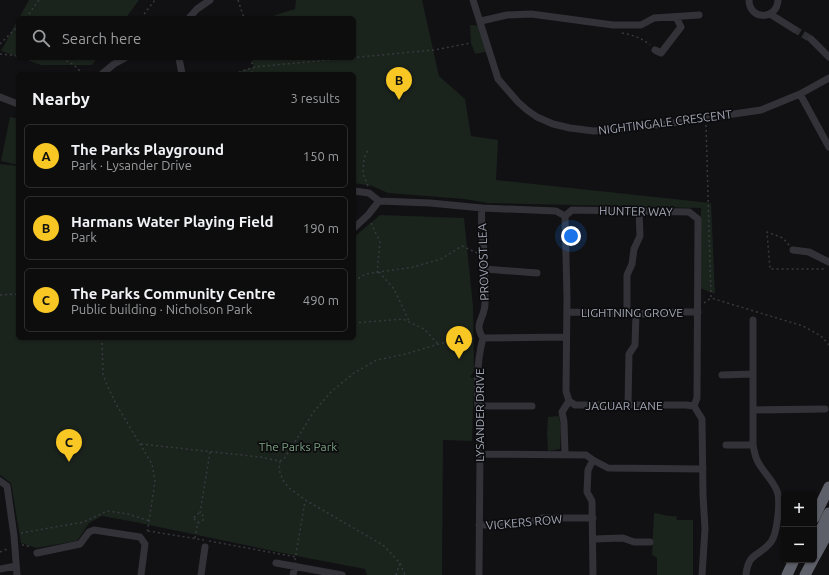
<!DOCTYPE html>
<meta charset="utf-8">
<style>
body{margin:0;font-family:Ubuntu,sans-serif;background:#1b1b1c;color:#f1f3f6}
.controls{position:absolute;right:12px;bottom:12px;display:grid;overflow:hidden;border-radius:6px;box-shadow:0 1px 3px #0004}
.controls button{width:36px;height:36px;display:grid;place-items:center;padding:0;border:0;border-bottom:1px solid #2d2d2e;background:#0d0d0e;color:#f1f3f6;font:20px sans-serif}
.you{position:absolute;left:571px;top:236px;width:14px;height:14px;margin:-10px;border:3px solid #fff;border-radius:50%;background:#1a73e8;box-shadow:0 0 0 6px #1a73e833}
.badge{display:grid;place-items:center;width:26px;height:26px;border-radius:50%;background:#f8c724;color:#111;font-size:13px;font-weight:700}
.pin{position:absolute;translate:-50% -33px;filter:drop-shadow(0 1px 2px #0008)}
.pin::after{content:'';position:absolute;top:21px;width:14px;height:12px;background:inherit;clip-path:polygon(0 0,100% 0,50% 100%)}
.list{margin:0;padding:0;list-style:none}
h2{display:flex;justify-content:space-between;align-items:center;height:52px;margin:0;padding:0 16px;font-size:17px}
h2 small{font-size:13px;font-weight:400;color:#9a9c9e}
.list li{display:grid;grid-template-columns:26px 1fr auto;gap:12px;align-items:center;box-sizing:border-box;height:64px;margin:0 8px 8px;padding:0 8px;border:1px solid #2d2d2e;border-radius:6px}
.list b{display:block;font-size:15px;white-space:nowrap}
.list p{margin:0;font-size:13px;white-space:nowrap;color:#9a9c9e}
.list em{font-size:13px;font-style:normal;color:#9a9c9e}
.icon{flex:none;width:22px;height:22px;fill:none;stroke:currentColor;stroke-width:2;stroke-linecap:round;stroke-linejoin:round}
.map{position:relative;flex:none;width:829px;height:575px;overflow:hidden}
.search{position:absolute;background:#0d0d0e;box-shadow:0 1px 3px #0004;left:16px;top:16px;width:340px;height:44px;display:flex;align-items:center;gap:10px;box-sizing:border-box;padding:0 14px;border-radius:6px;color:#9a9c9e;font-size:15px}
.panel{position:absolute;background:#0d0d0e;box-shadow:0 1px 3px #0004;left:16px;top:72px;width:340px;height:268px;border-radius:6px}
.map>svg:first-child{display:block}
.green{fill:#1b231d}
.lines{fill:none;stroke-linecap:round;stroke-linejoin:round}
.minor-tunnel{stroke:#2e2f33;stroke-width:7;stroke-dasharray:7 3.5;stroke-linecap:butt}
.path{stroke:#38393f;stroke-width:1.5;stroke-dasharray:2 3;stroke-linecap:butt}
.minor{stroke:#323238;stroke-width:7}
.highway{stroke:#5e6069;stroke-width:11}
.labels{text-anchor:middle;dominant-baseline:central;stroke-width:3.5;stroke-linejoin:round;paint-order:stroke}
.street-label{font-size:12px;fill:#a2a6b4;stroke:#0c0c0e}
.park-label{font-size:12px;fill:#78a07f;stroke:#0c0c0e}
</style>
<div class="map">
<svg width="829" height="575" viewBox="0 0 829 575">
<rect width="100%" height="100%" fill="#111113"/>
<path class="green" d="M29,0H139L126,18H19Z
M296,0H422L439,76L465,99L471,136L498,140L496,180L711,203L715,294L700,288L701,208L488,203L464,199L388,193L372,186L354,183V74H232L254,67L251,58H354V18H266L295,9Z
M18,19V57L1,51Z
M470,25L482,26L490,51L475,54L471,43Z
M22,58H97L92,65H41Z
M17,113L18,114V165L1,161L10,117L16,118Z
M0,164L18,166V338H354V237L380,215L464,218L473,306L474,371L470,377L474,378L472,441L443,440L442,575H367L365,569L302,557L130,521L102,516L89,523L77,541L36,548L21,543L11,483L0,475Z
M557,416L559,417L561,427L560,449L548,451L547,432L548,417Z
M654,513C662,514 668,517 676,516L677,520H693V575H657V558L652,555Z"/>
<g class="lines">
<path class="minor-tunnel" d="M794,29L811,39"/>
<path class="path" d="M238,0L244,18
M26,18L39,0
M141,18L155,0
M622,33C632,35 642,38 650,45
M0,44L18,26
M0,54L18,56
M29,58H30
M62,58L74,65L83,74
M249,58L254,67L251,74
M234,74L254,67L434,50L471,43
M706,125L711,298L803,326L821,336L829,345
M368,186L363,174L364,158L368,150
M371,223L380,242L377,273
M789,245L783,238L767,232L770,269H826
M379,272L394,289L409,321
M354,281L366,274L413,267L441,259L462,246L477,253
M0,295L18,294
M704,303L711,298
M354,323L403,319L424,329L438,344
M102,338L103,374L107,385L116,404L152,464L155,481L147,534
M141,444L260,457L280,461L284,459L315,410L332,391L354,373L377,360L406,354L442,343L468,340L476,338
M280,461L279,470L283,480L289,488L307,501L383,545L400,563L405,575
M200,513L210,452
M194.5 518a4.5 4.5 0 1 1 9 0a4.5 4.5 0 1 1-9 0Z
M148,531L204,540
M21,533L84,522L107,511L128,514L150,521
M195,538L198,522
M209,541L296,557
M22,545H26L31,548
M0,552L7,549
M295,560L305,501
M396,575L400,563"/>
<path class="minor" d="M473,0L498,79L518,102L527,110L537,117L553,124L570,128L594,131L666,124L761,110L800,94L829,78
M749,0C749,20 777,21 778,0
M770,14L794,29
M189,18L197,9L210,0
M481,21L507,15L531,14L613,25H641L654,18L699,15
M811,39L829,57
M655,50L661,53L681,27L676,17
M179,58L182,74
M102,74L114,64L125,58
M800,94L829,147
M0,97L18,104
M354,191L369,193L379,201L430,203L482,208L556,211L565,216
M482,208C480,225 484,240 484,257C485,273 485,288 485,303C485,319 473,323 483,338
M565,216L567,297L566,391L569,401L575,405H686L694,406L702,419L703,495L705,529L702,575
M565,216L572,210L689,212L698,219L697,398L694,406
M354,228L368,215L379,201
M793,250L809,252L829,262
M485,269L537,273
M567,312L663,314L675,312H698
M627,313V275L632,264L634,249L640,236L639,211
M722,375L753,374
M628,405L629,354L635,345L636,313
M478,406H532
M753,410L825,409
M726,445H753
M480,454L586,455L593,460L608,468L703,469
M565,454L564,422L562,412L569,401
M593,460L588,470L587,492L592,501L593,575
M0,481L7,486L14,536L17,575
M479,525H503L513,521L528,522L542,518H593
M593,539L623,538L634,542H650
M37,553L80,544L89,532L94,530L140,537L145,544L141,575
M276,563L342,575
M0,569L16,566
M201,575L205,547
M293,575L295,566
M479,575C479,534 480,494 480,453C479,415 473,375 483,338L566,337
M746,575C748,552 759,557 771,542C777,534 781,501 777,491C773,480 762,471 757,460C755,456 754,450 753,445V320"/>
<path class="highway" d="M814,518L829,487
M814,544L829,513
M814,558L829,531
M787,575L794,560
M805,575L813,560"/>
</g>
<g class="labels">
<g class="street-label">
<text transform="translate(665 122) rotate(-7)">NIGHTINGALE CRESCENT</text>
<text transform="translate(636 211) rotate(1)">HUNTER WAY</text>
<text transform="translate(483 262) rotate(-92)">PROVOST LEA</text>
<text x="632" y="312">LIGHTNING GROVE</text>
<text x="624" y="405">JAGUAR LANE</text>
<text transform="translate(479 415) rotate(-90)">LYSANDER DRIVE</text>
<text transform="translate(524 522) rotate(-5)">VICKERS ROW</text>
</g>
<g class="park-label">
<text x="298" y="446">The Parks Park</text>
</g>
</g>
</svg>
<div class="controls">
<button>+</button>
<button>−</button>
</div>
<div class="you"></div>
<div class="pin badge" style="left:459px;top:359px">A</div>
<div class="pin badge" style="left:399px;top:100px">B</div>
<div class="pin badge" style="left:69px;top:462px">C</div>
<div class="search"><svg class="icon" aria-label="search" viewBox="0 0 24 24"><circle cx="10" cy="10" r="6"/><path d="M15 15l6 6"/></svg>Search here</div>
<section class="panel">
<h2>Nearby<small>3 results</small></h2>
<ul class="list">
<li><span class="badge">A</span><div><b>The Parks Playground</b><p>Park · Lysander Drive</p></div><em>150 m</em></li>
<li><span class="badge">B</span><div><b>Harmans Water Playing Field</b><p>Park</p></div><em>190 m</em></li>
<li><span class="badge">C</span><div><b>The Parks Community Centre</b><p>Public building · Nicholson Park</p></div><em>490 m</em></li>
</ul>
</section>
</div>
